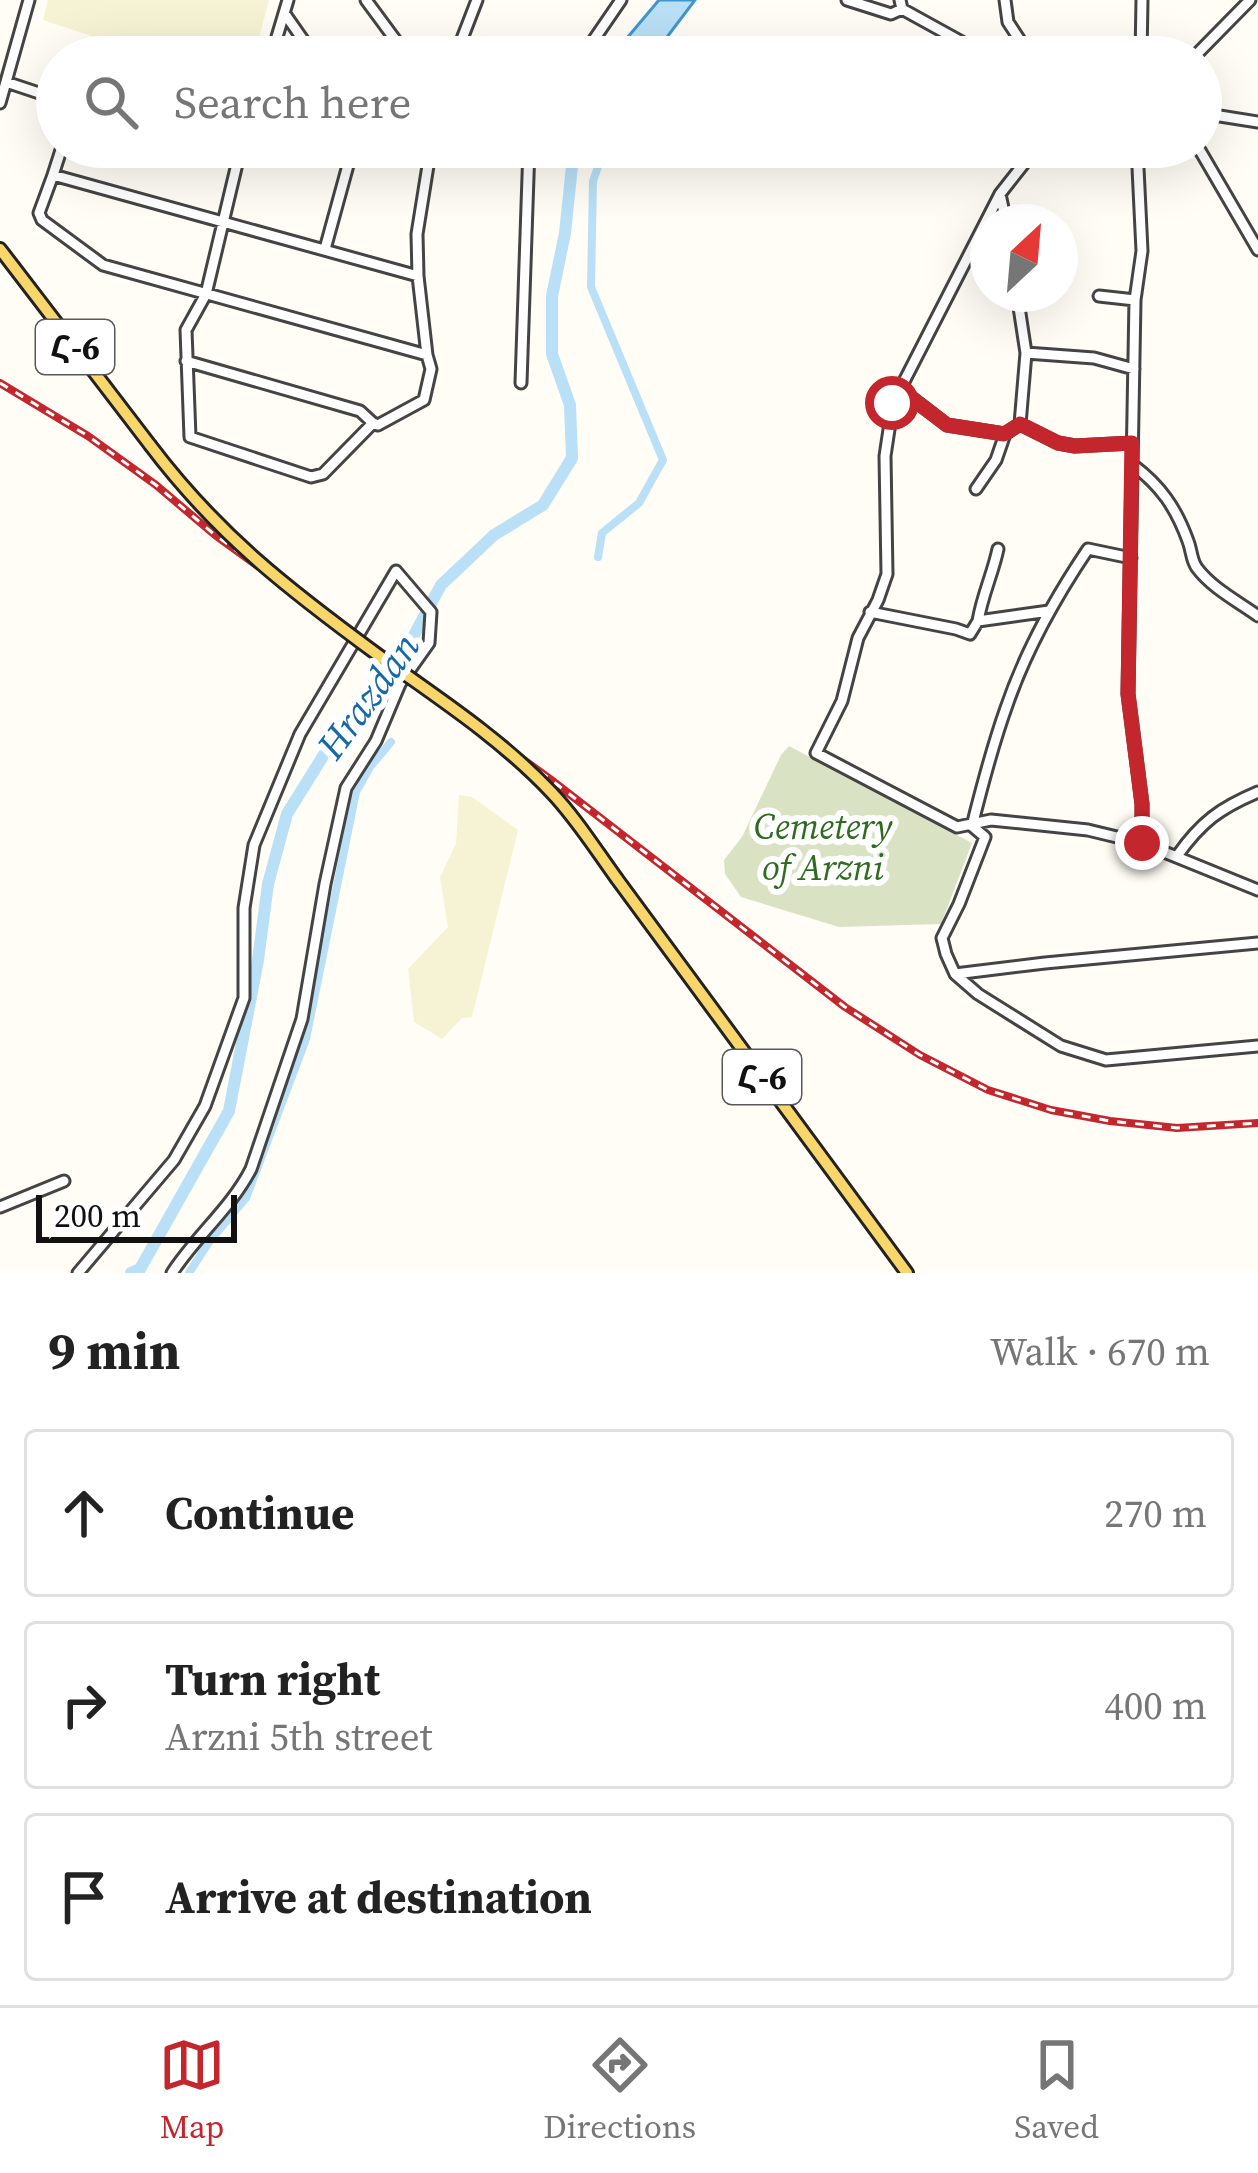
<!DOCTYPE html>
<meta charset="utf-8">
<style>
body{margin:0;font-family:"Source Serif 4","Noto Sans Armenian",serif;background:#f2f2f2;color:#222}
.compass{position:absolute;left:970px;top:204px;width:108px;height:108px;border-radius:50%;background:#fff;box-shadow:0 12px 48px #0002;rotate:26deg}
.scale{position:absolute;left:36px;bottom:30px;width:201px;box-sizing:border-box;padding-left:12px;border:6px solid #111;border-top:0;font-size:33px;line-height:42px;white-space:nowrap;color:#111;-webkit-text-stroke:9px #fff;paint-order:stroke}
.stop{position:absolute;width:36px;height:36px;margin:-27px;border:9px solid #c4262e;border-radius:50%;background:#fff}
.stop.end{background:#c4262e;border-color:#fff;box-shadow:0 3px 12px #0008}
.list{margin:0;padding:0;list-style:none}
h2{display:flex;justify-content:space-between;align-items:center;height:156px;margin:0;padding:0 48px;font-size:51px}
h2 small{font-size:39px;font-weight:400;color:#767676}
.list li{display:grid;grid-template-columns:78px 1fr auto;gap:36px;align-items:center;box-sizing:border-box;height:168px;margin:0 24px 24px;padding:0 24px;border:3px solid #e0e0e0;border-radius:12px}
.list b{display:block;font-size:45px;white-space:nowrap}
.list p{margin:0;font-size:39px;white-space:nowrap;color:#767676}
.list em{font-size:39px;font-style:normal;color:#767676}
.icon{flex:none;width:66px;height:66px;fill:none;stroke:currentColor;stroke-width:2;stroke-linecap:round;stroke-linejoin:round}
.map{position:relative;flex:none;width:1258px;height:1273px;overflow:hidden}
.search{position:absolute;background:#fff;box-shadow:0 12px 48px #0002;left:36px;right:36px;top:36px;height:132px;display:flex;align-items:center;gap:30px;box-sizing:border-box;padding:0 42px;border-radius:66px;color:#767676;font-size:45px}
.sheet{height:732px;background:#fff}
nav{display:flex;justify-content:space-around;align-items:center;box-sizing:border-box;height:168px;border-top:3px solid #e0e0e0;background:#fff;font-size:33px;color:#767676}
nav a{display:grid;justify-items:center;gap:6px}
nav .on{color:#c4262e}
.map>svg:first-child{display:block}
.farmland{fill:#f6f3d4}
.cemetery{fill:#d9e3c4}
.water{fill:#b9e0f7;stroke:#3f96cf;stroke-width:3}
.lines{fill:none;stroke-linecap:round;stroke-linejoin:round}
.canal{stroke:#b9e0f7;stroke-width:8}
.river{stroke:#b9e0f7;stroke-width:12}
.minor-casing{stroke:#444;stroke-width:15}
.major-casing{stroke:#222;stroke-width:16}
.minor{stroke:#fff;stroke-width:9}
.major{stroke:#f9d66b;stroke-width:10}
.rail-casing{stroke:#c4262e;stroke-width:8}
.rail{stroke:#fff;stroke-width:3;stroke-dasharray:9;stroke-linecap:butt}
.major-bridge-casing{stroke:#222;stroke-width:16;stroke-linecap:butt}
.major-bridge{stroke:#f9d66b;stroke-width:10}
.route{stroke:#c4262e;stroke-width:15}
.labels{text-anchor:middle;dominant-baseline:central;stroke-width:12;stroke-linejoin:round;paint-order:stroke}
.shield{fill:#fff;stroke:#585858;stroke-width:3}
.shield-label{font-size:33px;font-weight:bold;fill:#111}
.park-label{font-size:36px;font-style:italic;fill:#2f6b1f;stroke:#fff}
.water-label{font-size:39px;font-style:italic;fill:#1768a6;stroke:#fff}
</style>
<div class="map">
<svg width="1258" height="1273" viewBox="0 0 1258 1273">
<rect width="100%" height="100%" fill="#fffdf5"/>
<path class="farmland" d="M48,0H269L254,57H155L43,20Z
M459,795L472,797L518,830L472,1017L462,1018L442,1039L414,1022L408,969L448,927L440,877L456,844Z"/>
<path class="cemetery" d="M789,746L972,843L941,924L839,927L741,897L725,874L724,860L742,837L781,755Z"/>
<path class="water" d="M659,0H695L652,57H611Z"/>
<g class="lines">
<path class="canal" d="M598,557L602,533L639,503L663,460L591,287L593,181L605,147
M189,1273L209,1242L246,1198L306,1039L356,792L370,767L391,742"/>
<path class="river" d="M131,1273L140,1269L229,1111L258,960L268,884L287,814L333,740L406,650L441,585L494,535L543,505L572,458L570,405L552,354V296L565,233L574,147"/>
<g class="minor-casing">
<path id="minor" d="M366,0L408,57
M847,0L891,14L902,9
M900,0L902,9L989,57
M1005,0L1008,22L1027,51L1028,57
M285,14L315,57
M271,57L288,0
M455,57L477,0
M582,57L621,0
M1141,57L1142,0
M1194,57L1250,0
M6,82L57,99
M0,103L29,0
M1201,113L1258,122
M62,147L53,175L418,276
M241,147L206,294L186,330L190,437L311,477L323,474L373,423L378,425L424,400L431,369L427,355
M1037,147L1000,194L893,403L885,456L887,574L878,600L858,638L842,701L816,753L957,827L991,820L1088,830L1142,843L1258,890
M1137,147L1142,251L1135,300L1128,694L1142,804V843
M1198,147L1258,250
M53,175L39,213L42,220L103,265L427,355L418,276L417,234L431,147
M1000,194L1006,222
M325,249L353,147
M1099,296L1135,300
M1026,353L1094,358L1134,369
M186,361L360,411L373,423
M521,383L529,147
M899,388L947,425L1005,434L1020,424L1026,353L1017,294
M1020,424L1058,443L1075,446L1132,443
M1133,465C1161,486 1176,508 1188,541C1192,551 1191,560 1197,568C1212,588 1237,601 1258,616
M976,489L996,460L1005,434
M870,612L956,629L970,634L978,621L1049,611
M978,621C982,596 993,573 998,549
M972,826L985,837L959,904L942,938L946,954L955,974L978,994L1061,1046L1106,1060L1258,1046
M972,826C982,786 992,747 1006,708C1025,652 1055,598 1088,549L1131,558
M1177,856C1201,822 1220,808 1258,792
M955,974L1045,963L1258,943
M0,1207L64,1181
M78,1273L174,1160L205,1106L244,998V908L254,845L300,734L396,571L431,612L429,643L400,684L376,741L346,788L325,884L302,1019L251,1169C231,1208 196,1236 172,1273"/>
</g>
<g class="major-casing">
<path id="major" d="M0,249L150,445
M617,879L907,1273"/>
</g>
<use href="#minor" class="minor"/>
<use href="#major" class="major"/>
<g class="rail-casing">
<path id="rail" d="M0,383L88,436L156,485L215,535L550,779L845,1007L920,1055L988,1090L1051,1110L1110,1121L1177,1128L1258,1123"/>
</g>
<use href="#rail" class="rail"/>
<g class="major-bridge-casing">
<path id="major-bridge" d="M150,445C218,535 288,589 378,655C438,698 500,738 551,792C576,818 596,850 617,879"/>
</g>
<use href="#major-bridge" class="major-bridge"/>
</g>
<g class="lines">
<path class="route" d="M892,403L898,388L947,425L1004,434L1020,424L1058,443L1075,446L1132,443L1128,694L1142,804V843"/>
</g>
<g class="labels">
<g class="shield">
<rect x="36" y="320" width="78" height="54" rx="9"/>
<rect x="723" y="1050" width="78" height="54" rx="9"/>
</g>
<g class="shield-label">
<text x="75" y="347">Հ-6</text>
<text x="762" y="1077">Հ-6</text>
</g>
<g class="park-label">
<text x="823" y="826">Cemetery<tspan x="823" dy="41">of Arzni</tspan></text>
</g>
<g class="water-label">
<text transform="translate(368 696) rotate(-54)">Hrazdan</text>
</g>
</g>
</svg>
<svg class="compass" viewBox="-18 -18 36 36"><path d="M0-13l5 13h-10z" fill="#e53935"/><path d="M0 13l5-13h-10z" fill="#767676"/></svg>
<div class="scale">200 m</div>
<div class="stop" style="left:892px;top:403px"></div>
<div class="stop end" style="left:1142px;top:843px"></div>
<div class="search"><svg class="icon" aria-label="search" viewBox="0 0 24 24"><circle cx="10" cy="10" r="6"/><path d="M15 15l6 6"/></svg>Search here</div>
</div>
<section class="sheet">
<h2>9 min<small>Walk · 670 m</small></h2>
<ul class="list">
<li><svg class="icon" aria-label="ahead" viewBox="0 0 24 24"><path d="M12 20V5M6 11l6-6 6 6"/></svg><div><b>Continue</b></div><em>270 m</em></li>
<li><svg class="icon" aria-label="right" viewBox="0 0 24 24"><path d="M7 20v-9h11M14 6l5 5-5 5"/></svg><div><b>Turn right</b><p>Arzni 5th street</p></div><em>400 m</em></li>
<li><svg class="icon" aria-label="arrive" viewBox="0 0 24 24"><path d="M6 21V4h12l-3 4 3 4H6"/></svg><div><b>Arrive at destination</b></div></li>
</ul>
</section>
<nav>
<a class="on"><svg class="icon" aria-label="map" viewBox="0 0 24 24"><path d="M3 6l6-2 6 2 6-2v14l-6 2-6-2-6 2zM9 4v14M15 6v14"/></svg>Map</a>
<a><svg class="icon" aria-label="directions" viewBox="0 0 24 24"><path d="M12 3l9 9-9 9-9-9zM9 14v-3h6M13 9l2 2-2 2"/></svg>Directions</a>
<a><svg class="icon" aria-label="saved" viewBox="0 0 24 24"><path d="M7 4h10v16l-5-4-5 4z"/></svg>Saved</a>
</nav>
